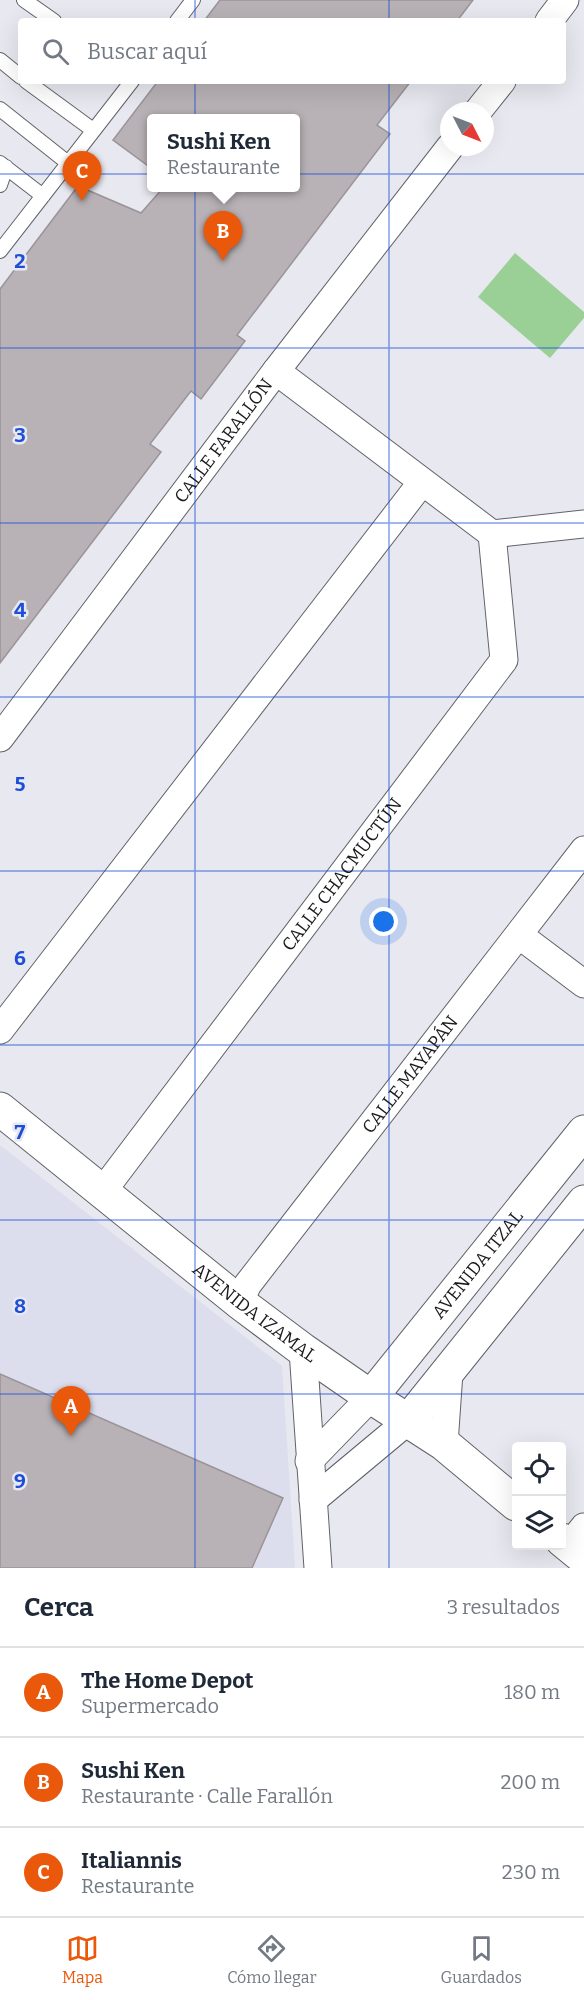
<!DOCTYPE html>
<html lang="es">
<meta charset="utf-8">
<style>
body{margin:0;font-family:Bitter,serif;background:#f6f6f7;color:#1f2937}
.controls{position:absolute;right:18px;bottom:18px;display:grid;overflow:hidden;border-radius:6px;box-shadow:0 6px 24px #0002}
.controls button{width:54px;height:54px;display:grid;place-items:center;padding:0;border:0;border-bottom:2px solid #e0e1e3;background:#fff;color:#1f2937;font:30px sans-serif}
.compass{position:absolute;left:440px;top:102px;width:54px;height:54px;border-radius:50%;background:#fff;box-shadow:0 6px 24px #0002;rotate:132deg}
.you{position:absolute;left:384px;top:922px;width:21px;height:21px;margin:-15px;border:4px solid #fff;border-radius:50%;background:#1a73e8;box-shadow:0 0 0 9px #1a73e833}
.badge{display:grid;place-items:center;width:39px;height:39px;border-radius:50%;background:#ea580c;color:#fff;font-size:20px;font-weight:700}
.pin{position:absolute;translate:-50% -50px;filter:drop-shadow(0 2px 3px #0008)}
.pin::after{content:'';position:absolute;top:32px;width:21px;height:18px;background:inherit;clip-path:polygon(0 0,100% 0,50% 100%)}
.popup{position:absolute;left:147px;top:114px;width:153px;height:78px;box-sizing:border-box;display:grid;place-content:center;border-radius:6px;background:#fff;filter:drop-shadow(0 2px 4px #0005);font-size:20px;white-space:nowrap;color:#747a83}
.popup b{font-size:22px;color:#1f2937}
.popup::after{content:'';position:absolute;left:50%;top:100%;margin-left:-12px;border:12px solid transparent;border-top-color:#fff}
.list{margin:0;padding:0;list-style:none}
h2{display:flex;justify-content:space-between;align-items:center;height:78px;margin:0;padding:0 24px;font-size:26px}
h2 small{font-size:20px;font-weight:400;color:#747a83}
.list li{display:grid;grid-template-columns:39px 1fr auto;gap:18px;align-items:center;box-sizing:border-box;height:90px;padding:0 24px;border-top:2px solid #e0e1e3}
.list b{display:block;font-size:22px;white-space:nowrap}
.list p{margin:0;font-size:20px;white-space:nowrap;color:#747a83}
.list em{font-size:20px;font-style:normal;color:#747a83}
.icon{flex:none;width:33px;height:33px;fill:none;stroke:currentColor;stroke-width:2;stroke-linecap:round;stroke-linejoin:round}
.map{position:relative;flex:none;width:584px;height:1568px;overflow:hidden}
.search{position:absolute;background:#fff;box-shadow:0 6px 24px #0002;left:18px;right:18px;top:18px;height:66px;display:flex;align-items:center;gap:15px;box-sizing:border-box;padding:0 21px;border-radius:6px;color:#747a83;font-size:22px}
.sheet{height:348px;background:#fff}
nav{display:flex;justify-content:space-around;align-items:center;box-sizing:border-box;height:84px;border-top:2px solid #e0e1e3;background:#fff;font-size:16px;color:#747a83}
nav a{display:grid;justify-items:center;gap:3px}
nav .on{color:#ea580c}
.map>svg:first-child{display:block}
.built{fill:#dddeed}
.green{fill:#9ad095}
.building{fill:#b8b1b5;stroke:#9a9397;stroke-width:1.5}
.lines{fill:none;stroke-linecap:round;stroke-linejoin:round}
.lane-casing{stroke:#626369;stroke-width:16}
.street-casing{stroke:#626369;stroke-width:29}
.secondary-casing{stroke:#626369;stroke-width:35}
.lane{stroke:#fff;stroke-width:14}
.street{stroke:#fff;stroke-width:27}
.secondary{stroke:#fff;stroke-width:33}
.grid{fill:none;stroke:#1d4ed8;stroke-width:1.5;stroke-opacity:0.55}
.labels{text-anchor:middle;dominant-baseline:central;stroke-width:5;stroke-linejoin:round;paint-order:stroke}
.street-label{font-size:18px;fill:#1a1a1d;stroke:#e8e8f0}
.grid-label{font-size:20px;text-anchor:middle;font-weight:bold;fill:#1d4ed8;stroke:#e8e8f0;stroke-width:5;stroke-linejoin:round;paint-order:stroke}
</style>
<div class="map">
<svg width="584" height="1568" viewBox="0 0 584 1568">
<rect width="100%" height="100%" fill="#e8e8f0"/>
<path class="built" d="M0,1145L282,1366L295,1568H0Z"/>
<path class="green" d="M515,253L584,312V318L550,358L478,297Z"/>
<path class="building" d="M220,0H473L457,21H204Z
M158,81H411L377,125L390,134L237,335L245,341L201,399L191,391L150,444L161,452L0,663V289L78,186L141,213L163,188H295V118H151V168L113,140Z
M0,1374L283,1498L252,1568H0Z"/>
<g class="lines">
<g class="lane-casing">
<path id="lane" d="M24,0L54,21
M177,21L193,0
M0,60L21,77
M26,81L93,130
M0,109L68,163
M0,163L43,196
M0,185L6,167
M0,251L132,81"/>
</g>
<g class="street-casing">
<g id="street">
<path d="M549,21L565,0"/>
<path d="M478,111L502,81"/>
<path d="M276,371L492,534L584,524"/>
<path id="s1" d="M0,738L276,371L450,147"/>
<path d="M519,935L584,984"/>
<path d="M0,1030L422,482"/>
<path id="s2" d="M102,1192L504,660L492,534"/>
<path id="s3" d="M239,1302L248,1284L584,850"/>
<path d="M303,1350L318,1568"/>
<path d="M444,1444L449,1372"/>
<path d="M309,1461L371,1397"/>
<path d="M313,1500L409,1420"/>
<path d="M569,1546L584,1527"/>
</g>
</g>
<g class="secondary-casing">
<g id="secondary">
<path id="s4" d="M0,1109L239,1302L303,1350L371,1397L444,1444L516,1504"/>
<path id="s5" d="M371,1397L584,1132"/>
<path d="M409,1420L584,1202"/>
<path d="M562,1540L584,1558"/>
</g>
</g>
<use href="#lane" class="lane"/>
<use href="#street" class="street"/>
<use href="#secondary" class="secondary"/>
</g>
<path class="grid" d="M195,0V21M389,0V21M195,81V1568M389,81V1568M0,174H584M0,348H584M0,523H584M0,697H584M0,871H584M0,1045H584M0,1220H584M0,1394H584"/>
<g class="labels">
<g class="street-label">
<text stroke="none"><textPath href="#s1" startOffset="372">CALLE FARALLÓN</textPath></text>
<text stroke="none"><textPath href="#s2" startOffset="398">CALLE CHACMUCTÚN</textPath></text>
<text stroke="none"><textPath href="#s3" startOffset="285">CALLE MAYAPÁN</textPath></text>
<text stroke="none"><textPath href="#s5" startOffset="170">AVENIDA ITZAL</textPath></text>
<text stroke="none"><textPath href="#s4" startOffset="326">AVENIDA IZAMAL</textPath></text>
</g>
</g>
<g class="grid-label">
<text x="20" y="268">2</text>
<text x="20" y="442">3</text>
<text x="20" y="617">4</text>
<text x="20" y="791">5</text>
<text x="20" y="965">6</text>
<text x="20" y="1139">7</text>
<text x="20" y="1313">8</text>
<text x="20" y="1488">9</text>
</g>
</svg>
<div class="controls">
<button><svg class="icon" aria-label="locate" viewBox="0 0 24 24"><circle cx="12" cy="12" r="6"/><path d="M12 2v4M12 18v4M2 12h4M18 12h4"/></svg></button>
<button><svg class="icon" aria-label="layers" viewBox="0 0 24 24"><path d="M12 4l9 5-9 5-9-5zM3 14l9 5 9-5"/></svg></button>
</div>
<svg class="compass" viewBox="-18 -18 36 36"><path d="M0-13l5 13h-10z" fill="#e53935"/><path d="M0 13l5-13h-10z" fill="#747a83"/></svg>
<div class="you"></div>
<div class="pin badge" style="left:71px;top:1436px">A</div>
<div class="pin badge" style="left:223px;top:261px">B</div>
<div class="popup"><b>Sushi Ken</b>Restaurante</div>
<div class="pin badge" style="left:82px;top:201px">C</div>
<div class="search"><svg class="icon" aria-label="search" viewBox="0 0 24 24"><circle cx="10" cy="10" r="6"/><path d="M15 15l6 6"/></svg>Buscar aquí</div>
</div>
<section class="sheet">
<h2>Cerca<small>3 resultados</small></h2>
<ul class="list">
<li><span class="badge">A</span><div><b>The Home Depot</b><p>Supermercado</p></div><em>180 m</em></li>
<li><span class="badge">B</span><div><b>Sushi Ken</b><p>Restaurante · Calle Farallón</p></div><em>200 m</em></li>
<li><span class="badge">C</span><div><b>Italiannis</b><p>Restaurante</p></div><em>230 m</em></li>
</ul>
</section>
<nav>
<a class="on"><svg class="icon" aria-label="map" viewBox="0 0 24 24"><path d="M3 6l6-2 6 2 6-2v14l-6 2-6-2-6 2zM9 4v14M15 6v14"/></svg>Mapa</a>
<a><svg class="icon" aria-label="directions" viewBox="0 0 24 24"><path d="M12 3l9 9-9 9-9-9zM9 14v-3h6M13 9l2 2-2 2"/></svg>Cómo llegar</a>
<a><svg class="icon" aria-label="saved" viewBox="0 0 24 24"><path d="M7 4h10v16l-5-4-5 4z"/></svg>Guardados</a>
</nav>
